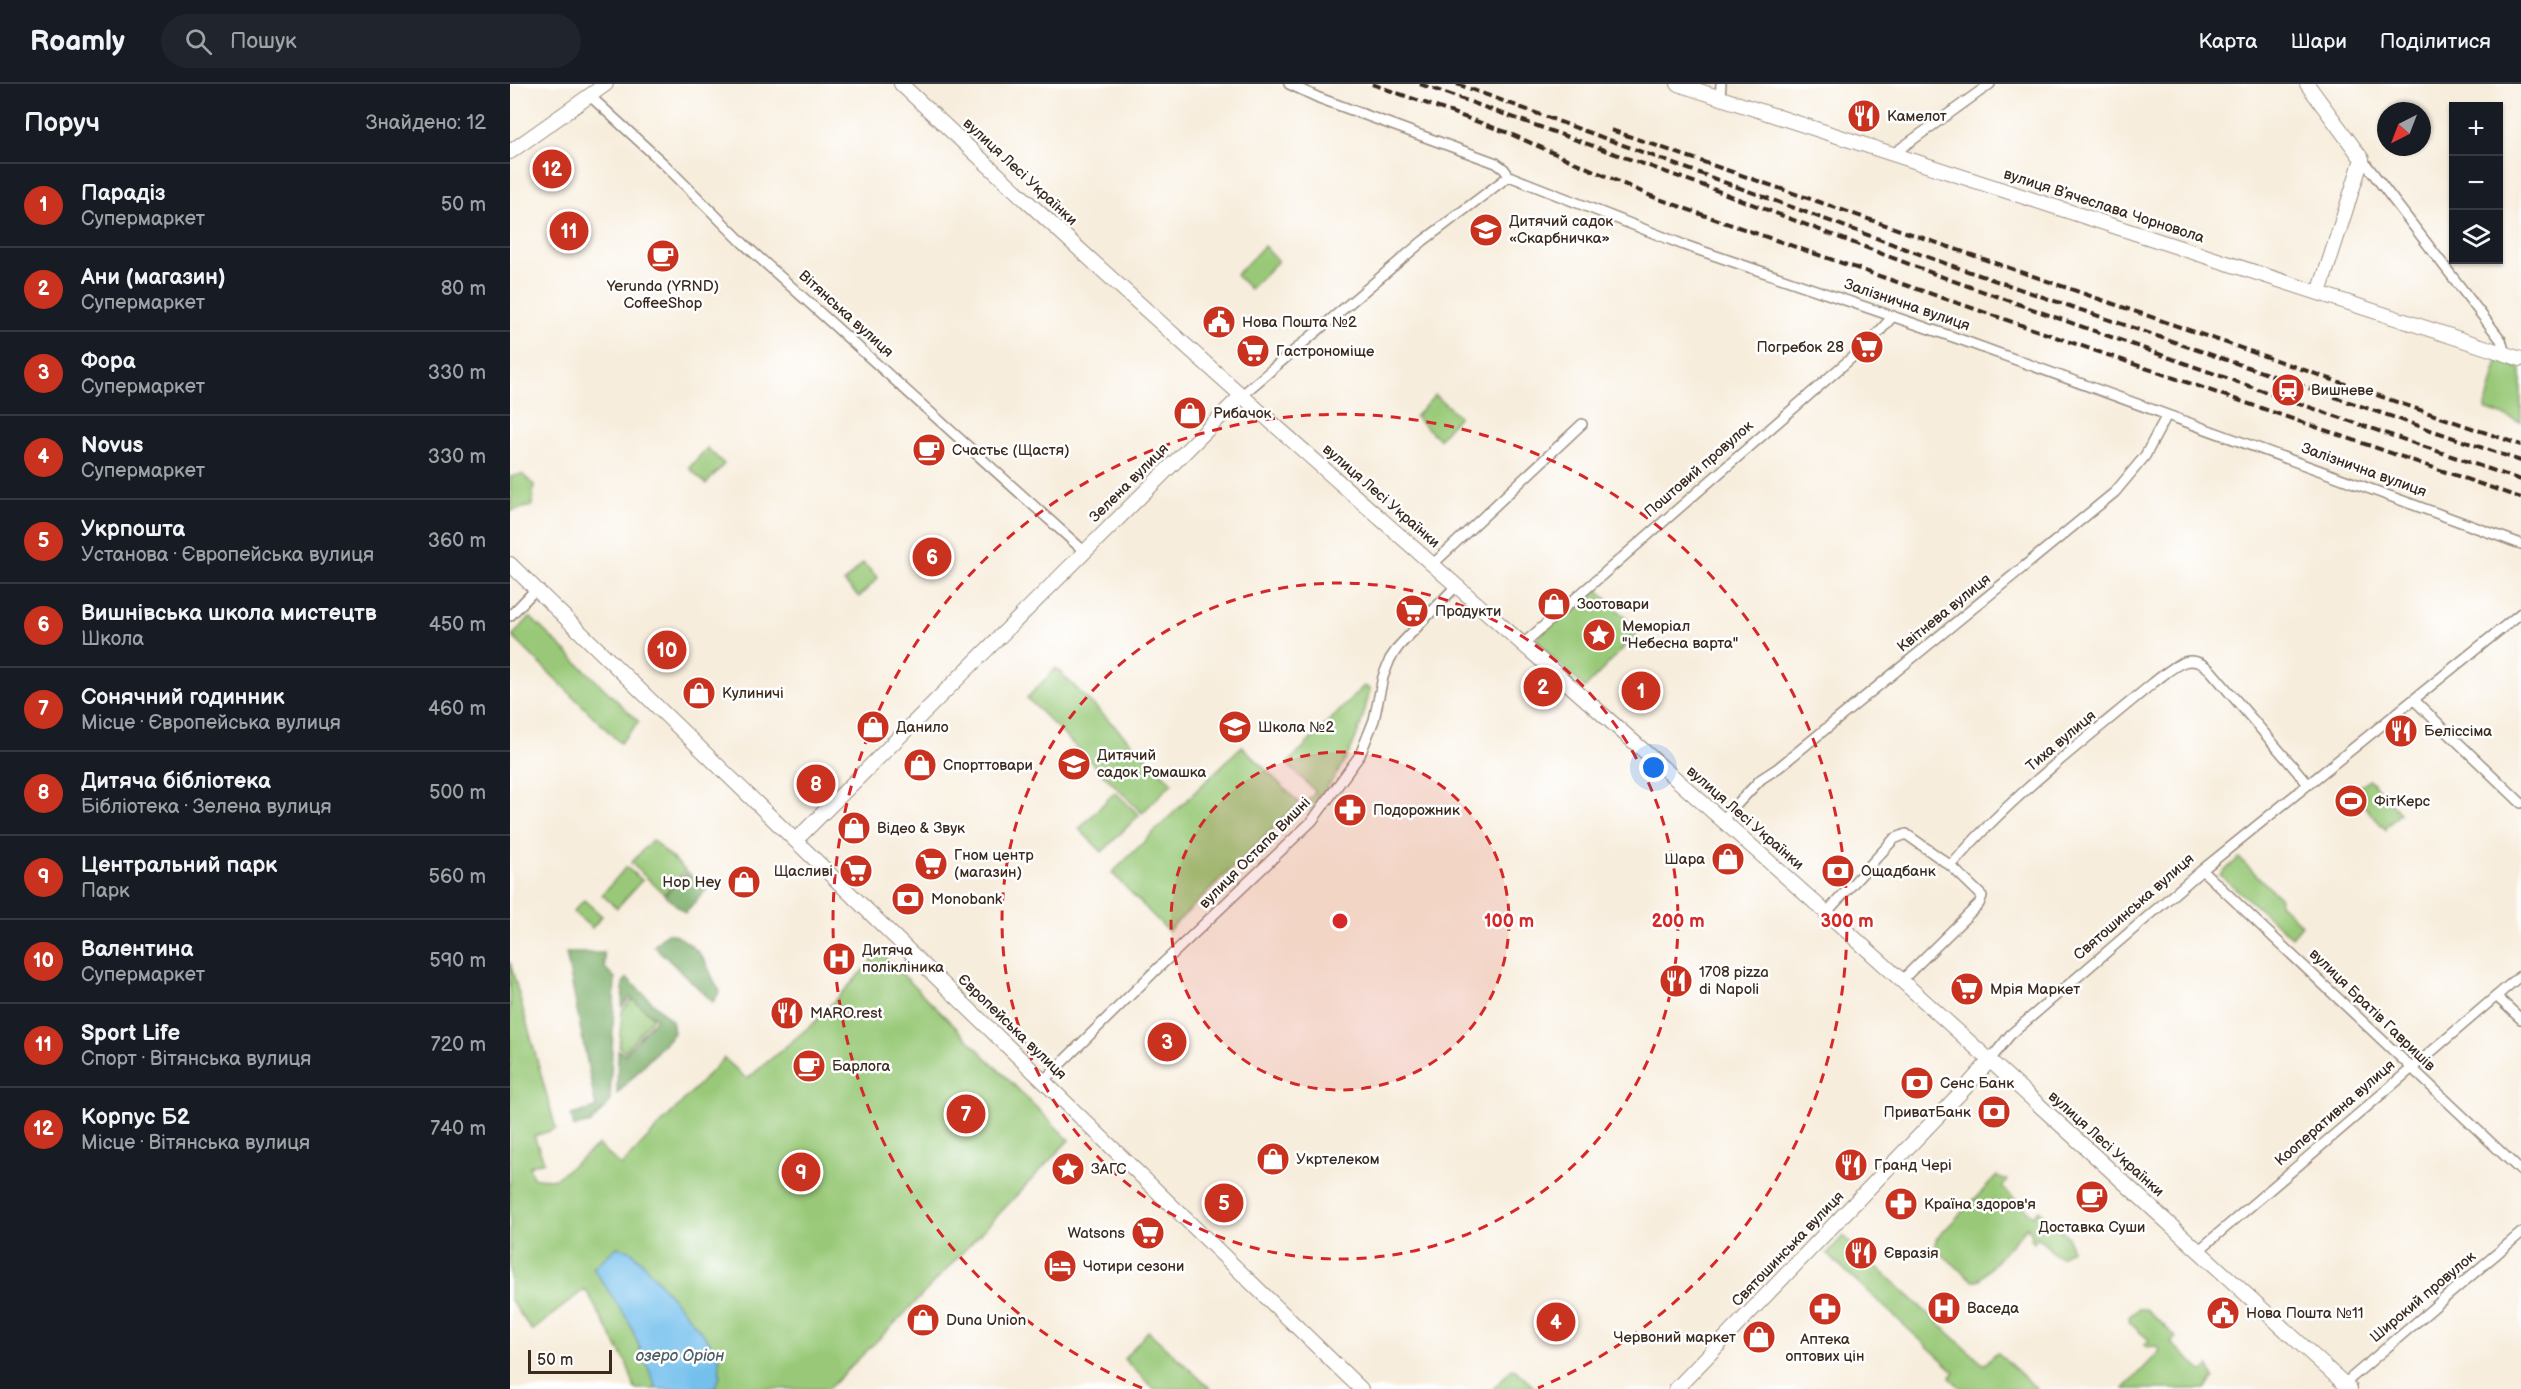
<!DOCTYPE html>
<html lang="uk">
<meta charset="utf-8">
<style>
body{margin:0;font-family:"Balsamiq Sans",sans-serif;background:#20242c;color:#f1f3f6}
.controls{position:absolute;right:18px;top:18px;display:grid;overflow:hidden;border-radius:0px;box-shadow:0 2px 4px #0004}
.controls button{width:54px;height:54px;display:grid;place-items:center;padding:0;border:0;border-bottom:2px solid #363941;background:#171b24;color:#f1f3f6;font:30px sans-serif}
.compass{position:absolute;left:1867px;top:18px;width:54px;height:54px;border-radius:50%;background:#171b24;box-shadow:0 2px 4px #0004;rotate:222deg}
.scale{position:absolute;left:18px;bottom:15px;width:84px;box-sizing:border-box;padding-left:6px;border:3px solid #3b2a1e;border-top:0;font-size:16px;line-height:21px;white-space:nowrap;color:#3b2a1e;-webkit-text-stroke:4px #fff;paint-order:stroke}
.you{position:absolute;left:1144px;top:684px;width:21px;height:21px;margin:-15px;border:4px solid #fff;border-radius:50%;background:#1a73e8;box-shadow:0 0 0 9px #1a73e833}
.badge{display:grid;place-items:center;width:39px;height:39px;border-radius:50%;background:#c8321e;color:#fff;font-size:20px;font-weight:700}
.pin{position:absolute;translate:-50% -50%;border:3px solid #fff;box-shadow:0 2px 6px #0006}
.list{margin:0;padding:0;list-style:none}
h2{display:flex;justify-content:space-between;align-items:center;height:78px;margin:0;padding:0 24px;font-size:26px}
h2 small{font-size:20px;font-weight:400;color:#9ea1a6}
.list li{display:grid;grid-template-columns:39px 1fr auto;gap:18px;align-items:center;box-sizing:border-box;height:84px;padding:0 24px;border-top:2px solid #363941}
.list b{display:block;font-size:22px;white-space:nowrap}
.list p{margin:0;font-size:20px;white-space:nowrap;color:#9ea1a6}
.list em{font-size:20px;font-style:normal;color:#9ea1a6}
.icon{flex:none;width:33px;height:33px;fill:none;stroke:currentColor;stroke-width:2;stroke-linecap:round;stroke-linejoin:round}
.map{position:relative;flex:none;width:2011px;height:1305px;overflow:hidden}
header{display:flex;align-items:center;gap:36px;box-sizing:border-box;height:84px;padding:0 30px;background:#171b24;border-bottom:2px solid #363941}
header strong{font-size:28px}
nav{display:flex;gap:33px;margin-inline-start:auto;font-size:21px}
.search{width:420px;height:54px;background:#20242c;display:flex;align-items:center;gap:15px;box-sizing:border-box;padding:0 21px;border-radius:33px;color:#9ea1a6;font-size:22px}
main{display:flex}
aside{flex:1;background:#171b24}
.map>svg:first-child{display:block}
.green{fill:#99c978;stroke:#6a7a4b;stroke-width:1.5}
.forest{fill:#7aad68;stroke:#5a6c43;stroke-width:1.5}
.water{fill:#73c0ed;stroke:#577586;stroke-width:1.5}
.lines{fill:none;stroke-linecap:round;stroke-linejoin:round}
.street-casing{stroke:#998c7d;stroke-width:12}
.secondary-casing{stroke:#998c7d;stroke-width:16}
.street{stroke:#fff;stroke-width:9}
.secondary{stroke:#fff;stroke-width:14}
.rail{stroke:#3b2a1e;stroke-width:4;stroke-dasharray:9 4.5;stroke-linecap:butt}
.ring{fill:none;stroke:#d62828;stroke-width:3;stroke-dasharray:10 8}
.labels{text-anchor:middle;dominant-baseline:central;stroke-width:5;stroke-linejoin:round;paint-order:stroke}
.poi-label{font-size:15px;fill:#3b2a1e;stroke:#fff;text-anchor:start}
.street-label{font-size:15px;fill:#3b2a1e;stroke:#fff}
.water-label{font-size:16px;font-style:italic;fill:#4f5e66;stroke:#fff}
.centre{fill:#d62828;stroke:#fff;stroke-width:3}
.ring-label{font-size:18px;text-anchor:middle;font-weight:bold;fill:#d62828;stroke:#fff;stroke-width:5;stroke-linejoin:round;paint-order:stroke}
</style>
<header>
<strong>Roamly</strong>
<div class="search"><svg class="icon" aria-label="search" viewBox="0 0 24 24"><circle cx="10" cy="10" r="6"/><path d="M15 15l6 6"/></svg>Пошук</div>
<nav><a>Карта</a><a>Шари</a><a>Поділитися</a></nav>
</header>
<main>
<aside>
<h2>Поруч<small>Знайдено: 12</small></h2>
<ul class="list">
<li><span class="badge">1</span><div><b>Парадіз</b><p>Супермаркет</p></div><em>50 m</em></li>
<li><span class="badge">2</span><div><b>Ани (магазин)</b><p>Супермаркет</p></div><em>80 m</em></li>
<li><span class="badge">3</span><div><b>Фора</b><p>Супермаркет</p></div><em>330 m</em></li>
<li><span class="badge">4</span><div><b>Novus</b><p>Супермаркет</p></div><em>330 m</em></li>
<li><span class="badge">5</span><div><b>Укрпошта</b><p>Установа · Європейська вулиця</p></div><em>360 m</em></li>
<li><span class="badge">6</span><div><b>Вишнівська школа мистецтв</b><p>Школа</p></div><em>450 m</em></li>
<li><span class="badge">7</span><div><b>Сонячний годинник</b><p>Місце · Європейська вулиця</p></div><em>460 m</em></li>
<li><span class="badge">8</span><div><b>Дитяча бібліотека</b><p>Бібліотека · Зелена вулиця</p></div><em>500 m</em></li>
<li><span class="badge">9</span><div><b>Центральний парк</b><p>Парк</p></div><em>560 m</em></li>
<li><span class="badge">10</span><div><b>Валентина</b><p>Супермаркет</p></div><em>590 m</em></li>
<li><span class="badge">11</span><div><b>Sport Life</b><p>Спорт · Вітянська вулиця</p></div><em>720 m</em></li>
<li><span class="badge">12</span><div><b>Корпус Б2</b><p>Місце · Вітянська вулиця</p></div><em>740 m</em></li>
</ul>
</aside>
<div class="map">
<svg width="2011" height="1305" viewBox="0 0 2011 1305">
<rect width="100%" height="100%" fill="#fff"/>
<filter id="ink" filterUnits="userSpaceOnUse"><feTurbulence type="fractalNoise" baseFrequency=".0167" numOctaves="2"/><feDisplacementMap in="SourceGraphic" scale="12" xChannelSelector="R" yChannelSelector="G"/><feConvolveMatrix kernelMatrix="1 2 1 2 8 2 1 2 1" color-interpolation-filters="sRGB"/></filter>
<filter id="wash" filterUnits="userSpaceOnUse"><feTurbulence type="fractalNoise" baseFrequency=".008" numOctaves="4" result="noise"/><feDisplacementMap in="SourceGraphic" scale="24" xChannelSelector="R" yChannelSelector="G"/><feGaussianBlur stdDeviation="1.35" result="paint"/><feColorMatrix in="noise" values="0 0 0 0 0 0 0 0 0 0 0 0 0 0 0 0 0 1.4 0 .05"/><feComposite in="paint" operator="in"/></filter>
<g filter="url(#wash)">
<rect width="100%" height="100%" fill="#f7eddc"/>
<path class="green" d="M754,162L768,177L740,205L726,191Z
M1988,276L2011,285V338L1975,325Z
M925,311L949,332L929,355L905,333Z
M197,364L214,380L196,400L179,384Z
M12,390L24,401L22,422L1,427L0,393Z
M353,479L368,494L349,513L334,498Z
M1087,505L1129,548L1075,604L1026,558L1027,554L1057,526L1061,529Z
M20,533L129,638L110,659L2,552Z
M546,584L662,699L632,729L517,614Z
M854,602L860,605C848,660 835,683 799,726L793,721L806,708L777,680Z
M732,662L789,719L658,847L602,789Z
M1859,695L1890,729L1876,744L1877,747L1842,709Z
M605,708L629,731L592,768L569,745Z
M142,756L175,786L154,810L121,779Z
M1729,774L1770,814L1769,819L1792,841L1782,853L1710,791Z
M116,783L132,796L107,824L92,811Z
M74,816L92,832L82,844L63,828Z
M370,868L559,1056L395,1229L318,1305H125L117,1280L75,1205L22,1247L0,1215V878L46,1045L24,1052L34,1077L19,1082L23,1094L45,1095L88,1061L111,1082L214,974L237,995L306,937Z
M122,915L143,933L115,967L109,963L112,927Z
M1487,1092L1497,1096L1492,1103L1523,1132L1529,1126L1558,1153L1561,1165L1552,1173L1547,1172L1527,1153L1524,1159L1521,1155L1522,1149L1517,1143L1470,1195L1463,1197L1426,1165V1155Z
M1333,1152L1474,1281L1487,1268L1527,1305H1452L1440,1294L1445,1288L1317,1170Z
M1628,1225H1636L1666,1253L1661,1259L1693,1288L1699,1282L1704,1294L1695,1305H1614L1650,1267L1646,1262L1637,1263L1634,1261L1640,1257L1620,1239L1619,1233Z
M638,1247L701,1305H644L614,1275Z
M1003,1284L1024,1303L983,1305Z"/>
<path class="forest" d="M177,788L197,805L175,829L155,811Z
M157,849C170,850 188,866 195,877C201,888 202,896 210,907L203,918L144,862Z
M56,869H94L95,884L105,894L100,1018L81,1039L64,1043L61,1031L86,1024Z
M117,894L162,937L164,949L107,1010L108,966L115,970L146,934L120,913L112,923L113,899Z"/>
<path class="water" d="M107,1163L120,1166L131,1177L199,1257L209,1273L210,1293L204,1305H148L146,1303L118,1236L83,1184Z"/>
</g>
<g filter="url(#ink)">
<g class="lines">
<g class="street-casing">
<path id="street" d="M779,0L809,14L986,79L994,85L999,92L1174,161L1449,255L2011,460
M80,12L154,80L234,160L575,468
M1210,13L1211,0
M1383,70L1480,0
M1852,75L1991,256L1995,270
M732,311L913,157L999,92
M923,480L1072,340
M0,532L26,505
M1013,560L1362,256L1383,232
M1904,616L2011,719
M1212,736L1251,695L1268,684L1605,408L1635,372L1657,331
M1441,782C1499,713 1574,657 1643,599C1663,584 1679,565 1701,587L1798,700
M1692,786L2011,1087
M1316,829L1384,755L1396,750L1441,782L1472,812L1469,820L1392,896
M1986,912L2011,935
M1480,976L1500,951L1692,786L2011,529
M534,996L648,884L802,737L850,671L864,636L873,593L880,575L889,562L947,501
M1688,1167L2011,891
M1834,1300L2011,1149"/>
</g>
<g class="secondary-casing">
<path id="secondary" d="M391,0C678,271 979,528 1274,791C1464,960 1651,1133 1840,1305
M1168,0L2011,275
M1797,0L1852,75L1809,209
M0,68L96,0
M0,480L851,1305
M286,756L732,311
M1166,1305L1459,1000L1480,976"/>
</g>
<use href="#street" class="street"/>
<use href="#secondary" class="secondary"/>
<path class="rail" d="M862,0L996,48L1141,112L1196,132L2011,414
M910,0L1192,101L1438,195L1767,312L2011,396
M947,0L1434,179L2011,377
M1101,46L2011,361"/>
</g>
</g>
<circle cx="830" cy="837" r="169" fill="#d62828" fill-opacity=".12"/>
<g class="ring">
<circle cx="830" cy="837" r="169"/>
<circle cx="830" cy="837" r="338"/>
<path d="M632 1304A507 507 0 1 1 1028 1304"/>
</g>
<defs>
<g id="restaurant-disc" transform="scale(1.725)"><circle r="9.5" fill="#c8321e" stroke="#fff"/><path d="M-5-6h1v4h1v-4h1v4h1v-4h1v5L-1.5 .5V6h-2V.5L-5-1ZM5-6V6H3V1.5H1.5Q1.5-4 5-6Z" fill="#fff"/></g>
<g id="school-disc" transform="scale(1.725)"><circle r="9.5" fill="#c8321e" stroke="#fff"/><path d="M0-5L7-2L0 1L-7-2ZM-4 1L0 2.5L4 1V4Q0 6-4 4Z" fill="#fff"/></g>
<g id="cafe-disc" transform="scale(1.725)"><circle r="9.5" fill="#c8321e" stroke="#fff"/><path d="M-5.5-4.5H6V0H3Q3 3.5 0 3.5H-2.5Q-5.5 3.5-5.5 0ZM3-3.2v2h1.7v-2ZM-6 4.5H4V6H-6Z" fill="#fff"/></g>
<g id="civic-disc" transform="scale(1.725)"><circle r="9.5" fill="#c8321e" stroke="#fff"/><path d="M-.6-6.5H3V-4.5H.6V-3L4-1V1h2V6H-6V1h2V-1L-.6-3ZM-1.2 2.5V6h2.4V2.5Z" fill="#fff"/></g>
<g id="supermarket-disc" transform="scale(1.725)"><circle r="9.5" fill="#c8321e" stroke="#fff"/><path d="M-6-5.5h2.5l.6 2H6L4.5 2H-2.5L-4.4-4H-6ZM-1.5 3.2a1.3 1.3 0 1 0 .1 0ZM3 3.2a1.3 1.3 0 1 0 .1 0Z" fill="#fff"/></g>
<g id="station-disc" transform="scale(1.725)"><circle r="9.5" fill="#c8321e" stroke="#fff"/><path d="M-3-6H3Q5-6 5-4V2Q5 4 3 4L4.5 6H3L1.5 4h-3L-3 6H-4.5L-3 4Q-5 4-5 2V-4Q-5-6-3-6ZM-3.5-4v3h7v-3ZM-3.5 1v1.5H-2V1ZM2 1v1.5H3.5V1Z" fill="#fff"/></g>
<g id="shop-disc" transform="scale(1.725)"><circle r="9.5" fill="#c8321e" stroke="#fff"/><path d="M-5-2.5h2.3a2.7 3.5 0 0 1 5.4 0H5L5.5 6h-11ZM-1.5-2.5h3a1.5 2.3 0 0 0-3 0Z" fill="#fff"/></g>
<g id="sight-disc" transform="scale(1.725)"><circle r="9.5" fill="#c8321e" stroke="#fff"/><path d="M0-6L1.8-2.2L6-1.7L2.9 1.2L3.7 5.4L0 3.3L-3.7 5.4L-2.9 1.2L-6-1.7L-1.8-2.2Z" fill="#fff"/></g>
<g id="stadium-disc" transform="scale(1.725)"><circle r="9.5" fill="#c8321e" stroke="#fff"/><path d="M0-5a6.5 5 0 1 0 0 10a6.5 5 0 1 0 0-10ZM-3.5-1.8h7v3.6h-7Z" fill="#fff"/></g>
<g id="pharmacy-disc" transform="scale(1.725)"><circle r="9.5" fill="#c8321e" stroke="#fff"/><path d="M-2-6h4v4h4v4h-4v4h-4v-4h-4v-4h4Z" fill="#fff"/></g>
<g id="bank-disc" transform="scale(1.725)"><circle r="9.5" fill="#c8321e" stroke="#fff"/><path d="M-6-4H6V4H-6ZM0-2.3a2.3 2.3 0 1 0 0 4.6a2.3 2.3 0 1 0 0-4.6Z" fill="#fff"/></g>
<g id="hospital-disc" transform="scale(1.725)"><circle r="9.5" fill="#c8321e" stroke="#fff"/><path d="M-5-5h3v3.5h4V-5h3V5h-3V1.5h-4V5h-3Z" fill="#fff"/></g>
<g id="hotel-disc" transform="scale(1.725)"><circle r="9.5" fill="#c8321e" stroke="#fff"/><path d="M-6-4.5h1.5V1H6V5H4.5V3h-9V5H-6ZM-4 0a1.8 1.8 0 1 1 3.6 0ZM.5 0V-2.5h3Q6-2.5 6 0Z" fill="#fff"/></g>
</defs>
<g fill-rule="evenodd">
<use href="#restaurant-disc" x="1354" y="32"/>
<use href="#school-disc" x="976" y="146"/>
<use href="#cafe-disc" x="153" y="172"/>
<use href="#civic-disc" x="709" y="238"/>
<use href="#supermarket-disc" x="1357" y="263"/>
<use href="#supermarket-disc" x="743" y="267"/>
<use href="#station-disc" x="1778" y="306"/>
<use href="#shop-disc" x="680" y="329"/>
<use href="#cafe-disc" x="419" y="366"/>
<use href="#shop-disc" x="1044" y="520"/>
<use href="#supermarket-disc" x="902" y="527"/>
<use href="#sight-disc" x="1089" y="551"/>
<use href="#shop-disc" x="189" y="609"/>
<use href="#shop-disc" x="363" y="643"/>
<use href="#school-disc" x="725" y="643"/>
<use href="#restaurant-disc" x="1891" y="647"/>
<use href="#school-disc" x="564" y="680"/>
<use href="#shop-disc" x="410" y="681"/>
<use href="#stadium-disc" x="1841" y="717"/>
<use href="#pharmacy-disc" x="840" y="726"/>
<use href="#shop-disc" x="344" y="744"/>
<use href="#shop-disc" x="1218" y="775"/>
<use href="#supermarket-disc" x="421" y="780"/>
<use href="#supermarket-disc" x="346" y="787"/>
<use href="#bank-disc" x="1328" y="787"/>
<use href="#shop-disc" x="234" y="798"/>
<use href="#bank-disc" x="398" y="815"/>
<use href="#hospital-disc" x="329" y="875"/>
<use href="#restaurant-disc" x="1166" y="897"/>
<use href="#supermarket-disc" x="1457" y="905"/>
<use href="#restaurant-disc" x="277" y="929"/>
<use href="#cafe-disc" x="299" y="982"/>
<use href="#bank-disc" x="1407" y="999"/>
<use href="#bank-disc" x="1484" y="1028"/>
<use href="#shop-disc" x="763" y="1075"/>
<use href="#restaurant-disc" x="1341" y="1081"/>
<use href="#sight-disc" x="558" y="1085"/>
<use href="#cafe-disc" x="1582" y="1113"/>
<use href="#pharmacy-disc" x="1391" y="1120"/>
<use href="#supermarket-disc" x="638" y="1149"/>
<use href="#restaurant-disc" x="1351" y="1169"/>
<use href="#hotel-disc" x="550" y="1182"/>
<use href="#hospital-disc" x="1434" y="1224"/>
<use href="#pharmacy-disc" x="1315" y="1225"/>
<use href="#civic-disc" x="1713" y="1229"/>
<use href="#shop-disc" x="413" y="1236"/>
<use href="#shop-disc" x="1249" y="1253"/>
</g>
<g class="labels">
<g class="poi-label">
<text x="1377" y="32">Камелот</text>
<text x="999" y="137">Дитячий садок<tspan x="999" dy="17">«Скарбничка»</tspan></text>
<text x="153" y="202" text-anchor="middle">Yerunda (YRND)<tspan x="153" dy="17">CoffeeShop</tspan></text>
<text x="732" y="238">Нова Пошта №2</text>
<text x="1334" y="263" text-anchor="end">Погребок 28</text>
<text x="766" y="267">Гастрономіще</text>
<text x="1801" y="306">Вишневе</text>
<text x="703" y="329">Рибачок</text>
<text x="442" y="366">Счастьє (Щастя)</text>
<text x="1067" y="520">Зоотовари</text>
<text x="925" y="527">Продукти</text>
<text x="1112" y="542">Меморіал<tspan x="1112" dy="17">"Небесна варта"</tspan></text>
<text x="212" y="609">Кулиничі</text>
<text x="386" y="643">Данило</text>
<text x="748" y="643">Школа №2</text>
<text x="1914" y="647">Беліссіма</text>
<text x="587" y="671">Дитячий<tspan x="587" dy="17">садок Ромашка</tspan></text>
<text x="433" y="681">Спорттовари</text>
<text x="1864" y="717">ФітКерс</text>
<text x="863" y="726">Подорожник</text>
<text x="367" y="744">Відео &amp; Звук</text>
<text x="444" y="771">Гном центр<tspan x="444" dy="17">(магазин)</tspan></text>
<text x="1195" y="775" text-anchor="end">Шара</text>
<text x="323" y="787" text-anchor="end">Щасливі</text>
<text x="1351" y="787">Ощадбанк</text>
<text x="211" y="798" text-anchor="end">Hop Hey</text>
<text x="421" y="815">Monobank</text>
<text x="352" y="866">Дитяча<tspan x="352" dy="17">полікліника</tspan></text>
<text x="1189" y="888">1708 pizza<tspan x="1189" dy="17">di Napoli</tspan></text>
<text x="1480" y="905">Мрія Маркет</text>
<text x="300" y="929">MARO.rest</text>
<text x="322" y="982">Барлога</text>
<text x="1430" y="999">Сенс Банк</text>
<text x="1461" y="1028" text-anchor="end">ПриватБанк</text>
<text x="786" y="1075">Укртелеком</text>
<text x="1364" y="1081">Гранд Чері</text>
<text x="581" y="1085">ЗАГС</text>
<text x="1414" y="1120">Країна здоров'я</text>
<text x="1582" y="1143" text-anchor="middle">Доставка Суши</text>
<text x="615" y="1149" text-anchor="end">Watsons</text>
<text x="1374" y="1169">Євразія</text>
<text x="573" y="1182">Чотири сезони</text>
<text x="1457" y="1224">Васеда</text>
<text x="1736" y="1229">Нова Пошта №11</text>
<text x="436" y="1236">Duna Union</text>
<text x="1226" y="1253" text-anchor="end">Червоний маркет</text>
<text x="1315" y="1255" text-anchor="middle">Аптека<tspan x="1315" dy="17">оптових цін</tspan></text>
</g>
<g class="street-label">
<text transform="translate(510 88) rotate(43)">вулиця Лесі Українки</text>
<text transform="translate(1594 122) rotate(18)">вулиця Вʼячеслава Чорновола</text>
<text transform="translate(1397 221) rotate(19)">Залізнична вулиця</text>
<text transform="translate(336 230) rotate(42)">Вітянська вулиця</text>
<text transform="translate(1189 385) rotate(-41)">Поштовий провулок</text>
<text transform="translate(1854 386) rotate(20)">Залізнична вулиця</text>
<text transform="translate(619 399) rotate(-45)">Зелена вулиця</text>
<text transform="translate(871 412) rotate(41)">вулиця Лесі Українки</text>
<text transform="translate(1434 529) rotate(-39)">Квітнева вулиця</text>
<text transform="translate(1551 657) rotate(-40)">Тиха вулиця</text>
<text transform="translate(1235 734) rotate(41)">вулиця Лесі Українки</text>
<text transform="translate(745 769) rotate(-45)">вулиця Остапа Вишні</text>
<text transform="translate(1624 823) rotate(-41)">Святошинська вулиця</text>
<text transform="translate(1862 926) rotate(44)">вулиця Братів Гавришів</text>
<text transform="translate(502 943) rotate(44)">Європейська вулиця</text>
<text transform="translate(1825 1029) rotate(-41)">Кооперативна вулиця</text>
<text transform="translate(1596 1060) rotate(42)">вулиця Лесі Українки</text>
<text transform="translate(1278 1165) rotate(-46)">Святошинська вулиця</text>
<text transform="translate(1913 1213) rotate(-40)">Широкий провулок</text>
</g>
<g class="water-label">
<text x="170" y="1272">озеро Оріон</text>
</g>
</g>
<circle cx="830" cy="837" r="9" class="centre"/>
<g class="ring-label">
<text x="999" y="843">100 m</text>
<text x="1168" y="843">200 m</text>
<text x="1337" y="843">300 m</text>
</g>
</svg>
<div class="controls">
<button>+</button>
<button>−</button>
<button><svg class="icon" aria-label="layers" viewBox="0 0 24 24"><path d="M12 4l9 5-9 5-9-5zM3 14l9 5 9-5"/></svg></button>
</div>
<svg class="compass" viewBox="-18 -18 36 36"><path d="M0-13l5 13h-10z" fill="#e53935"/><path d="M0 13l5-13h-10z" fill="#9ea1a6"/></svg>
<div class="scale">50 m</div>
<div class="you"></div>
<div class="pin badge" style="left:1131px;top:607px">1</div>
<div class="pin badge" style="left:1033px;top:603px">2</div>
<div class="pin badge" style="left:657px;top:958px">3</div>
<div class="pin badge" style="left:1046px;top:1238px">4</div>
<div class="pin badge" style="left:714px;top:1119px">5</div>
<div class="pin badge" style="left:422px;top:473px">6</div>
<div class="pin badge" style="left:456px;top:1030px">7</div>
<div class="pin badge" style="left:306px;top:700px">8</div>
<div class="pin badge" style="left:291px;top:1088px">9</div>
<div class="pin badge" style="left:157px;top:566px">10</div>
<div class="pin badge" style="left:59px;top:147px">11</div>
<div class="pin badge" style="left:42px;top:85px">12</div>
</div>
</main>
